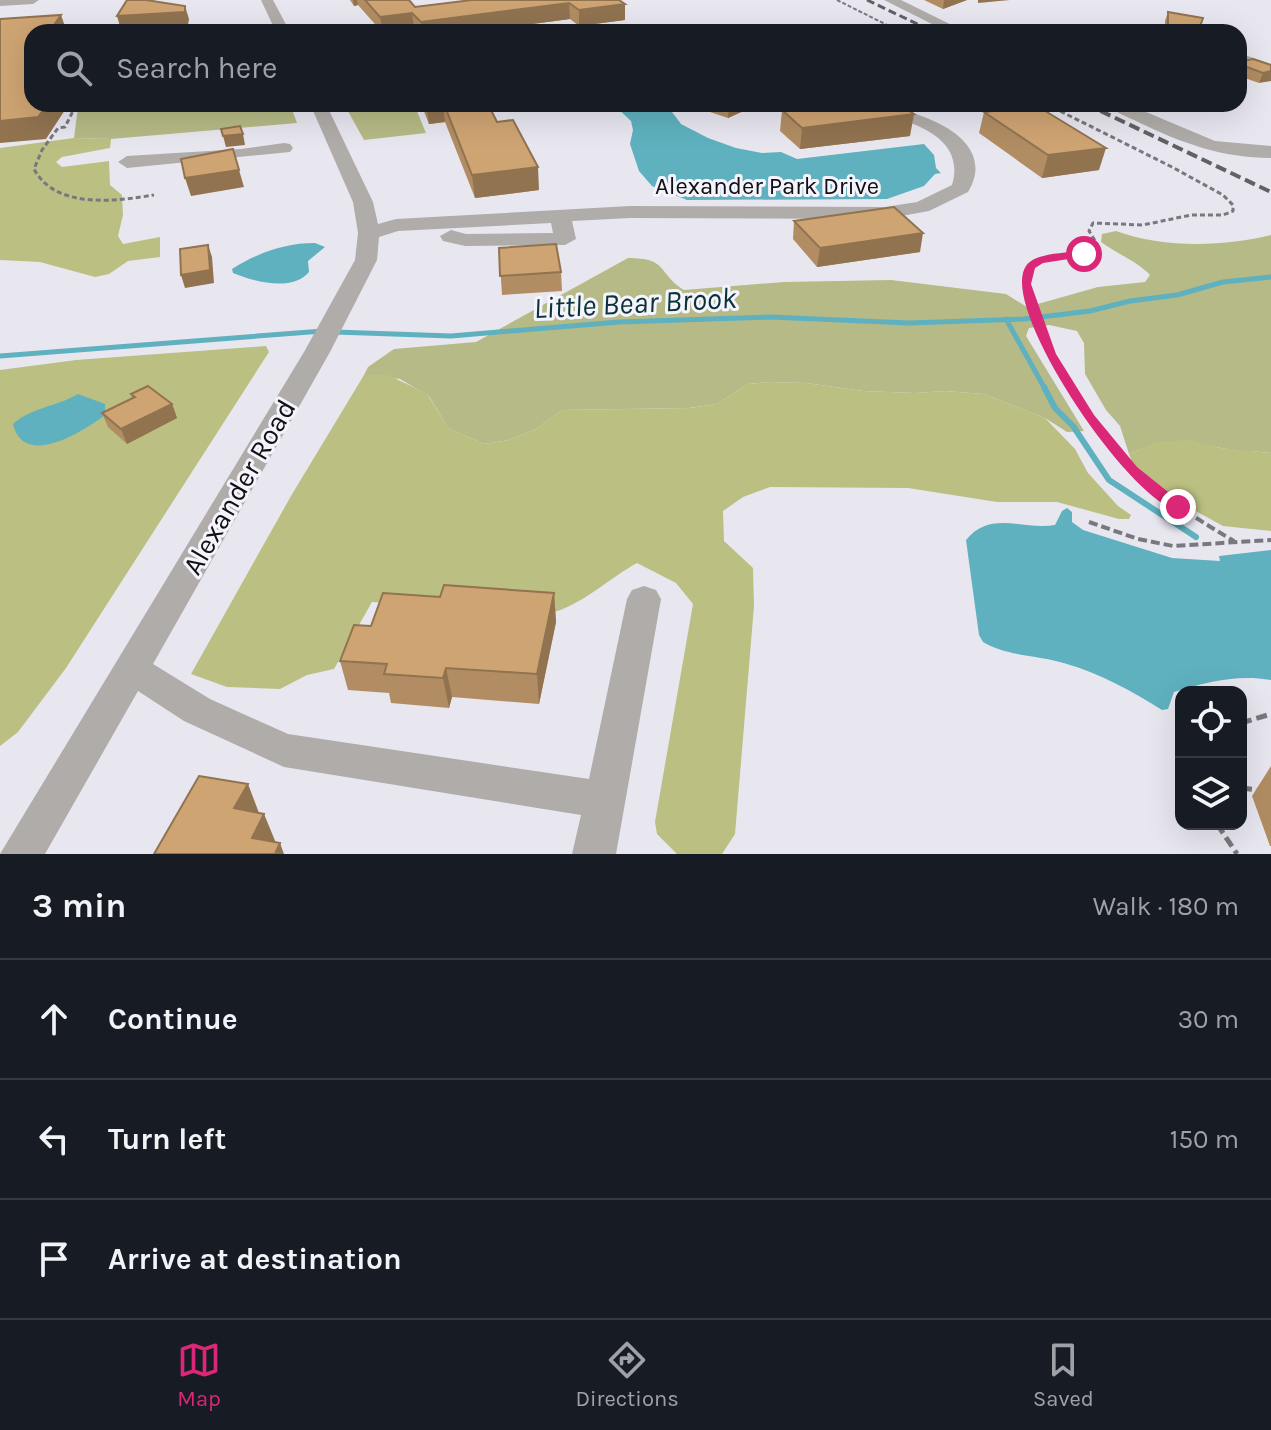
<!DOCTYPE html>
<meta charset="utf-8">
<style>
body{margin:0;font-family:Karla,sans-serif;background:#20242c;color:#f1f3f6}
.controls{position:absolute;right:24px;bottom:24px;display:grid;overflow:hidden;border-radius:16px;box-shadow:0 8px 32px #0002}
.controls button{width:72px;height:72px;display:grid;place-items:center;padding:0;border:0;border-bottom:2px solid #363941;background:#171b24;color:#f1f3f6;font:40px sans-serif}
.stop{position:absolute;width:24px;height:24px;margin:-18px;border:6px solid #db2777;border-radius:50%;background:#fff}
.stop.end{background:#db2777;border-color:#fff;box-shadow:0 2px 8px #0008}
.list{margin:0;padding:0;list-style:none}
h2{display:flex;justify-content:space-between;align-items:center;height:104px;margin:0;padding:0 32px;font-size:34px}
h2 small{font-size:26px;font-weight:400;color:#9ea1a6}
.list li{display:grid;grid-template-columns:52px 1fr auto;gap:24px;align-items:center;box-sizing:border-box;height:120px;padding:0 32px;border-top:2px solid #363941}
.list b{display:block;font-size:30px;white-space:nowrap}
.list em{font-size:26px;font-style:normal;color:#9ea1a6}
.icon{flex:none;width:44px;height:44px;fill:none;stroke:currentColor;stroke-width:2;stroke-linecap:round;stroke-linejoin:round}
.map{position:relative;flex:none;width:1271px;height:854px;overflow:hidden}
.search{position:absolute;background:#171b24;box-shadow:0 8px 32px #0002;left:24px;right:24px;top:24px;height:88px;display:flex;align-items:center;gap:20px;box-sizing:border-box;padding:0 28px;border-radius:24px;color:#9ea1a6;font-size:30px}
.sheet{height:464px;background:#171b24}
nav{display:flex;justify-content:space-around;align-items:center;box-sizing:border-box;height:112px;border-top:2px solid #363941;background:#171b24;font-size:22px;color:#9ea1a6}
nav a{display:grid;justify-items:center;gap:4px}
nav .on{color:#db2777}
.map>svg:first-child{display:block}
.green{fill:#b6ba86}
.forest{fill:#bbbf81}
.water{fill:#5fb1bf}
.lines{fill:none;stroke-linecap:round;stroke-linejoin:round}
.stream-far1{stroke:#5fb1bf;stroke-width:5}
.stream{stroke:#5fb1bf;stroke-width:6}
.path-far3{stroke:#79787f;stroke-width:2;stroke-dasharray:4 2;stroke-linecap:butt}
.path-far2{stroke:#79787f;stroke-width:3;stroke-dasharray:5 3;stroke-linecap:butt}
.path-far1{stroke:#79787f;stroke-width:4;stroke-dasharray:9 4;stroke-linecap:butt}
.path{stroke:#79787f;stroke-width:5;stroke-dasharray:11 5;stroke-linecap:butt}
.minor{fill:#afaca9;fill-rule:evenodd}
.rail-far1{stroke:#616066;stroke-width:3;stroke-dasharray:8 4;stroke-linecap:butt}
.rail{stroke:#616066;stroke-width:4;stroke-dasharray:11 5;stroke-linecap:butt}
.wall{fill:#b28d63}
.shaded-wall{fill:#917350}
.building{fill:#cfa473;stroke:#917350;stroke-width:2}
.route{fill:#db2777}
.labels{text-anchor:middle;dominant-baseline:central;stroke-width:6;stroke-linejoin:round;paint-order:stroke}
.far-street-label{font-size:24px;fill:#111014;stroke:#f5f4fd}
.street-label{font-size:28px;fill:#111014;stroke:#f5f4fd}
.water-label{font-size:30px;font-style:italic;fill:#093339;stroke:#f5f4fd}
</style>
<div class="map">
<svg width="1271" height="854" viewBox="0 0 1271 854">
<rect width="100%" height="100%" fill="#e8e7f0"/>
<path class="green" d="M111,104H290L297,123L111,139L74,138L78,107Z
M344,104H414L426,133L364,140Z
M1116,231C1161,248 1224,247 1271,235V453C1254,451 1237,451 1221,448C1180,441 1169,436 1129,454L1120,426L1106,410L1085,374L1084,343L1077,331L1049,325L1029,328L1026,336L1084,431L1067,432L1045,418L984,394L945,391L915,393L863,391L806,383L769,382L748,384L717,404L689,408L562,410L536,429L509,440L484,444L448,428L429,396L415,388L400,379L364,375L368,367L394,349L476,342L628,258C669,258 657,273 684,290L784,282L891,280L1006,294L1027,307L1098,287L1145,282L1150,275C1137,261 1117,254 1101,242L1102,234Z"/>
<path class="forest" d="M74,138L111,139L110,148L62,157L56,162L62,167L109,161L110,185L122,195L123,215L118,236L123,244L160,237V257L128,261L109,274L95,277L40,262L0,260V148Z
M266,346L269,352L66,668L18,732L0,746V370L76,360Z
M364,375H388L415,388L428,395L448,428L484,444L509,440L536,429L562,410L690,408L717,404L748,384L769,382L806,383L863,391L915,393L945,391L984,394L1045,418L1075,449L1088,473L1118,506L1131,515L1129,519H1119L1057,502H997L908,488L770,487L743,497L723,511L724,541L753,568L754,606L735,834L722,854H677L657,834L655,822L693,604L676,583L637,563C608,579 582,605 551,613L372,602L334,669L307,675L280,689L227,687L191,674L291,496Z
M1191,440L1220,448L1271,453V531L1223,526L1170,497L1135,471L1129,454L1155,442Z"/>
<path class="water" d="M613,104H666L681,124L708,138L736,148L762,153L781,152L797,159L924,144L934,155L936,168L941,173L935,174L924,186L887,199L687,200L652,186L639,171L630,144L633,130L631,121Z
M315,243L325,247L308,261L309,272C292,292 255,282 233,273L232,269C258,253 284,243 315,243Z
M78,394L105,404V415C85,430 24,470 13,424C32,407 56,407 78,394Z
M1067,508L1072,512V522L1083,530L1172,558L1220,561L1219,556L1271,550V680C1237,674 1206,682 1174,692L1168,709L1162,710C1132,691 1101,674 1067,664C1040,655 1008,657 983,642L979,635L966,540C991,509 1023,531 1055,525L1062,511Z"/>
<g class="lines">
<path class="stream-far1" d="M1006,319L1045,389
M335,332L451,336L619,322L770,317L909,323L1024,319L1090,311L1130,301L1177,295L1223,282L1271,277
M0,356L323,331"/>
<path class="stream" d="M1044,387L1055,408L1073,426L1109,480L1196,537"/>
<path class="path-far3" d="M837,0L901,32"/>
<path class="path-far2" d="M1046,104L1172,167L1223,195L1233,205V211L1223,215H1191L1143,225L1093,223L1089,231L1097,244L1094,251L1040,261L1031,266C1023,311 1049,353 1073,389
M76,105L65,127L58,128L42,150L34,169C56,210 117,201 154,195
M61,106L86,104"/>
<path class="path-far1" d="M1072,387C1121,465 1155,495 1234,541
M1089,522L1138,539L1173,546L1271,540"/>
<path class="path" d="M1241,723L1271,714
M1241,788L1258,790
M1217,824L1237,854"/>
<path class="minor" d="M0,0H39L33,4L0,6Z
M261,0H273L290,32H276Z
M884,0H901L966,32H948Z
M1239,53L1271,64V74L1239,62Z
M310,104H326L373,202L378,224L396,219L630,206L885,207L917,202L952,185C968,132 901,119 862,108L860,104C901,104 1004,132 968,192L929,211L885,219L630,218L572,221L576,239L565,245L465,246L443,241L440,236L451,230L466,234L553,233L551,223L398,231L379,237L377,260L330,352L153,664L210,699L288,734L589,779L627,599L632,590L644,586L656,590L661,599L616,854H572L581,815L284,767L184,721L138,691L45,854H0L304,352L355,260L358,233L353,202Z
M1106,104H1127L1215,141L1271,146V158C1223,158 1181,143 1138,122C1128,117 1114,112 1106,104Z
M284,143L290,144L293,148L290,152L127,168L118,162L127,156L241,149Z"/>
<path class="rail-far1" d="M867,0L934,32"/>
<path class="rail" d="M1086,104L1271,192"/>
</g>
<path class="wall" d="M350,0H409L415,7L472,0L625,4V20L579,26L570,19L473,32H417L414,29L382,32L358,5L354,6Z
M924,0H967L943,9Z
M1168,12L1198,32H1165V21Z
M1239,62L1271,65L1259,83L1239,76Z
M421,104H488L497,122L539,190L475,198L445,122L429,124Z
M686,104H759L728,118Z
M782,110L910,136L800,149L780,131Z
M984,112L1099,170L1042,178L979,133Z
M794,221L920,252L817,267L793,239Z
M499,248L561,272L562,291L502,295Z
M131,394L172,404L177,418L127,444L108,427L102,413L132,399Z
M554,593L556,622L539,704L452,697L449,708L391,703L389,693L348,690L340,661L371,626L440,597Z
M1271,766V846H1270L1252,796Z"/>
<path class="shaded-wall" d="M353,0H357L358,5L354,6Z
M944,0H967L943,9Z
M978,0H1010L978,3Z
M569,3L570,19L473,32H422L421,22Z
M625,4V20L579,26V10Z
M185,6L189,19L188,25L121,30L117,16Z
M412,13L414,29L383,32L380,17Z
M61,15L67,32H49Z
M1271,71V81L1259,83L1263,73Z
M46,104H62L65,110L46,139L0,143V121Z
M426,104H443L445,122L429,124Z
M729,104H759L728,118Z
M914,114L910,136L800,149L802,128Z
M243,134L245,145L226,147L223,136Z
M1106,148L1099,170L1042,178L1048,155Z
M538,167L539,190L475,198L472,175Z
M239,170L244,187L191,196L185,178Z
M923,233L920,252L817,267L820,248Z
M208,245L212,257L214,283L185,288L181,275Z
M172,404L177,418L127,444L121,429Z
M554,593L556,622L539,704L537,674Z
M446,668L452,697L449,708L443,678Z
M248,784L259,813L234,808Z
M264,814L276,843L252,838Z
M280,843L284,854H275Z"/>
<path class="building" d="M127,0H146L185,6V12L117,16Z
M365,0H409L415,7L472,0H619L625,4L579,10L569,3L421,22L412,13L380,17Z
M1168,12L1203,18L1198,32H1168Z
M61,15L49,32H32V57L27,64L32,63V104H48L38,117L0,121V19Z
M1069,28H1088L1097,32H1070Z
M1253,59L1271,65V71L1263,73L1239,64V62Z
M444,104H488L497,122L513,120L538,167L472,175Z
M830,104H899L914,114L802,128L782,110Z
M1037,106L1106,148L1048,155L984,112Z
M240,126L243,134L223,136L221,129Z
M233,149L239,170L185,178L181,159Z
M894,207L923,233L820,248L794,221Z
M556,244L561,272L500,276L499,248Z
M208,245L210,270L181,275L180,249Z
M148,386L172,404L121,429L102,413L135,397L131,394Z
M444,585L554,593L537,674L446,668L443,678L384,674L387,664L340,661L354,625L371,626L383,593L440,597Z
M199,776L248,784L234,808L264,814L252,838L280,843L275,854H154Z"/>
<path class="route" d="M1084,251L1088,252V256L1043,263L1035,268L1031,284L1056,354L1094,415L1137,467L1183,504V510C1142,519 996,309 1026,266C1035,252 1069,253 1084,251Z"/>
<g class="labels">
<g class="far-street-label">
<text x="767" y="186">Alexander Park Drive</text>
</g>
<g class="street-label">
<text transform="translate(239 487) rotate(-60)">Alexander Road</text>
</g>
<g class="water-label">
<text transform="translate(635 303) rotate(-3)">Little Bear Brook</text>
</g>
</g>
</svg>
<div class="controls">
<button><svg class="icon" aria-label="locate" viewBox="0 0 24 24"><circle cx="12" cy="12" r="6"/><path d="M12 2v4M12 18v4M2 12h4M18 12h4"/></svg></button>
<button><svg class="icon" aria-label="layers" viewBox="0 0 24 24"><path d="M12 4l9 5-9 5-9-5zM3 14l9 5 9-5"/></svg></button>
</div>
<div class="stop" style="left:1084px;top:254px"></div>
<div class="stop end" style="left:1178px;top:507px"></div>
<div class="search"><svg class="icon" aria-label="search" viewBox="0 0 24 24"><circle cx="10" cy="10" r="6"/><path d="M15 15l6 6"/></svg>Search here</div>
</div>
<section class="sheet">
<h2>3 min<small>Walk · 180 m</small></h2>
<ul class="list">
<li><svg class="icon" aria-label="ahead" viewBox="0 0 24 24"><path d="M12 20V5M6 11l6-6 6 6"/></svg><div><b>Continue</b></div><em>30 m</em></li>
<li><svg class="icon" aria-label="left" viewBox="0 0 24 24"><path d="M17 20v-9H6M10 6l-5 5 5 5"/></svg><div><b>Turn left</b></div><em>150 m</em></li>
<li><svg class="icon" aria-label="arrive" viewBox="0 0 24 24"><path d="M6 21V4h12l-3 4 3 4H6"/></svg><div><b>Arrive at destination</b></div></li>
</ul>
</section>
<nav>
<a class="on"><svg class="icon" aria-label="map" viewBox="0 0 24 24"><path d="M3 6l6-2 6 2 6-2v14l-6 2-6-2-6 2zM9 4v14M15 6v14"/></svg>Map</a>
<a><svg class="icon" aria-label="directions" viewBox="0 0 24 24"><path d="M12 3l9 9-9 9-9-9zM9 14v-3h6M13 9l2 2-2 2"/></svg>Directions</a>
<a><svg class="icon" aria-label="saved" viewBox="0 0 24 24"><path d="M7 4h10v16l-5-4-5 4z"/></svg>Saved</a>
</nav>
